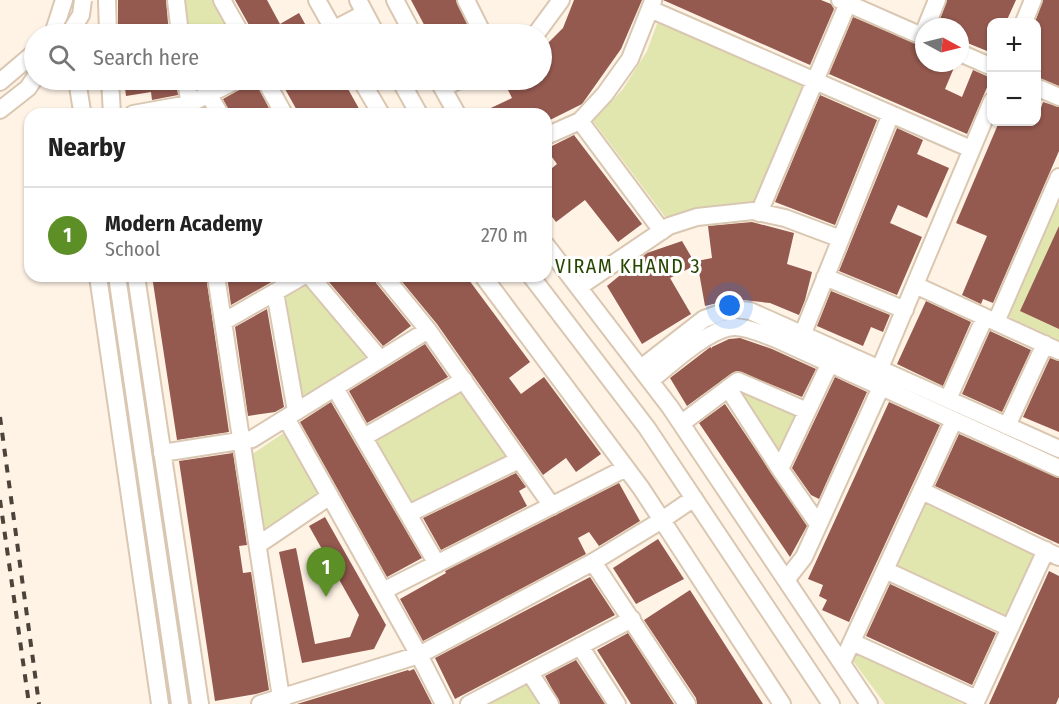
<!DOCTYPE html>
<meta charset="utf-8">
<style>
body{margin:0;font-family:"Fira Sans Condensed",sans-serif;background:#f2f2f2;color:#222}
.controls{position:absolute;right:18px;top:18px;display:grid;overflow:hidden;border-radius:12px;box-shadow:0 2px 4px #0004}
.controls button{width:54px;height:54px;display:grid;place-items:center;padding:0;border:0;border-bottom:2px solid #e0e0e0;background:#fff;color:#222;font:30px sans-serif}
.compass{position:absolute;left:915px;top:18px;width:54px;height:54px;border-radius:50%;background:#fff;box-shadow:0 2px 4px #0004;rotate:97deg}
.you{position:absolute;left:730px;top:306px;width:21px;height:21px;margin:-15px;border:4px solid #fff;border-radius:50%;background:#1a73e8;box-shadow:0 0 0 9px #1a73e833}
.badge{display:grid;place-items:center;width:39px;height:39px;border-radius:50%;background:#5d8f27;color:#fff;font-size:20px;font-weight:700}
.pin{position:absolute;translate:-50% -50px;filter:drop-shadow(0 2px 3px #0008)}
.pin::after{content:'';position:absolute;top:32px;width:21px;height:18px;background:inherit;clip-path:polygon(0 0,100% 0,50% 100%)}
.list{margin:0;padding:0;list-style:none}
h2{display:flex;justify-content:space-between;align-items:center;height:78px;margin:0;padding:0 24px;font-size:26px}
h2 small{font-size:20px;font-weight:400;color:#767676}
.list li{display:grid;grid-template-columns:39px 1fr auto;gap:18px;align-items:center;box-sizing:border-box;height:96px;padding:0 24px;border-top:2px solid #e0e0e0}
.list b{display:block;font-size:22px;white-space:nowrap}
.list p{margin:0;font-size:20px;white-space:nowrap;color:#767676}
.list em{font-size:20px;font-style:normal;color:#767676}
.icon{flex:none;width:33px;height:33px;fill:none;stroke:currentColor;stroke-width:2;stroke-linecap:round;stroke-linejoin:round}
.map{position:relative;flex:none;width:1059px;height:704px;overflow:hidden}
.search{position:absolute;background:#fff;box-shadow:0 2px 4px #0004;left:24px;top:24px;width:528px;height:66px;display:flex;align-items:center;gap:15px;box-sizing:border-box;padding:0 21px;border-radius:33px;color:#767676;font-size:22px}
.panel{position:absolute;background:#fff;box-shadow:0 2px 4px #0004;left:24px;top:108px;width:528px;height:174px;border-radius:18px}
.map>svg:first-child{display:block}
.green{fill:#e1e6af}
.building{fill:#94594f}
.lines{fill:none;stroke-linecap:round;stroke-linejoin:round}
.minor-casing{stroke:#d9c7b1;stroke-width:20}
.minor{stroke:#fff;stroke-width:16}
.rail{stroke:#4c443b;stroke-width:4;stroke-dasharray:8 8;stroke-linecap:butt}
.minor-bridge-casing{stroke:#d9c7b1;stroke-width:20;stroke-linecap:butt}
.minor-bridge{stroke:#fff;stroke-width:16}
.labels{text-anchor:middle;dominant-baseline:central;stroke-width:6;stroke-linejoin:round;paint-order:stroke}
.neighbourhood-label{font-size:20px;letter-spacing:1.5px;fill:#264500;stroke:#fff}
</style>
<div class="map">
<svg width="1059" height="704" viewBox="0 0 1059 704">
<rect width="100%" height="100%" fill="#fff3e6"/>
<path class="green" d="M183,0H213L232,34H187Z
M658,21L804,85L758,201C726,204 696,206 666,218L593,121L623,89L647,51Z
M193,80H223L195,93Z
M1057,204L1059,205V340L1006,316Z
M310,284L371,359L302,400L286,297Z
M463,390L509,457L410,505L374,442Z
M741,392L798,415L780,457Z
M285,432L321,496L265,531L251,455Z
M926,504L1036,555L1007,618L897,567Z
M857,654L963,704H885L853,661Z
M533,677L549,704H479Z"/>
<path class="building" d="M118,0H166L169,34H118Z
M235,0H267L280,24L299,13L309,31L303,34H254Z
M411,0H456L472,34H429Z
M574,0H642L621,49L582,104L546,122V114H478L512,98L503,80H542V49L563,28Z
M663,0H821L831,4L834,9L810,65Z
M947,0H1016L1006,22H992V53L960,40V27H937Z
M1043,0H1059V86L1036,77L1035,22Z
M853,17L924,47V63H956L945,89L962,97L973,70L991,78L967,134L829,74Z
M124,80H176L178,95L152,100L151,92L126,96Z
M280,80H343L362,114H299Z
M255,81L272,114H230L223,99Z
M820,95L877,120L835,225L775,202Z
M1043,102L1059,107V151L993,303L983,299L981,304L962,295L987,236L956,223L999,122H1036Z
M897,128L923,140L917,154L949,168L927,218L898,205L890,223L922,237L897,295L839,271Z
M574,135L642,224L618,242L585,200L556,222L546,209V173L557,164L546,149Z
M752,222L794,233L787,264L812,272L805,300L799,315L770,303L733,299L705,306L697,261L712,258L708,226Z
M1059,226V329L1020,311Z
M682,241L696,265L670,278L691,314L642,344L607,286L647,253Z
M152,276H206L229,432L177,440Z
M227,276H282L231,305Z
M324,276H374L376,283L411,326L383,346Z
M402,276H466L530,362L509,378L521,394L544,377L601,454L576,472L566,458L543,475L437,324L399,278Z
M831,291L890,315L883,332L871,327L863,346L817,326Z
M926,301L971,322L943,386L897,364Z
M267,309L284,407L275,412L248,416L235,327Z
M990,331L1031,350L1002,412L962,394Z
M740,338L772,349L816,369L802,397L737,371L732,373L687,406L670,378L709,348L711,347L712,349V347L729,339Z
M425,344L448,377L367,423L349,391Z
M1050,358L1059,361V432L1023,417Z
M835,377L867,392L819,499L811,495L792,468Z
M331,402L422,558L387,577L300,422Z
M889,402L940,425L849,622L822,610L827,600L819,596L823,585L808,579Z
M725,404L807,526L790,557L699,423Z
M959,434L1059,478V544L935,486Z
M233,453L247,545L239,546L243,573L251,572L269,690L256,694L215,701L179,461Z
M516,473L526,487L519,491L527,506L441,550L423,518Z
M619,483L640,521L599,546L589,532L578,538L586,554L423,641L400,599L446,573L445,571Z
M325,517L386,625L374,649L302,663L279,552L296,548L315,644L350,637L359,615L309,526Z
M658,539L684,579L636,604L613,568Z
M1049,571L1059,576V697L1056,704H989Z
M590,577L615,615L455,699L435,658Z
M890,584L996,633L972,685L866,636Z
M690,590L763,704H697L696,698L644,620Z
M628,633L674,704H631L597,650Z
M576,660L605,704H560L545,676Z
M414,669L432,704H297L408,670L409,671Z"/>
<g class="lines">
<g class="minor-casing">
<path id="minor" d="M107,0L108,34
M176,0L180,34
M222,0L241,34
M317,0L336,34
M358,0L376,34
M395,0L413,34
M466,0L483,34
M840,0L924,37
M650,9L971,149
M1024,22L1033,0
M926,27L937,0
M53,34L64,0
M325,34L365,13
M536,34L561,0
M960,53L992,67
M77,80L82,111L80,114
M110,80L112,114
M186,80L191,114
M265,80L284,114
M361,80L381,114
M400,80L419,114
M438,80L457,114
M0,82L34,53
M1036,87L1059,97
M443,88L459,80
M208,94L220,114
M0,110L28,88L34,79
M133,114L189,104L237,80
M580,121L662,231
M546,136L580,121L605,94L630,59L653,1
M759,213L848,3
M546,245L670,407L869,704
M98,276L160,704
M117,276L180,704
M136,276L200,704
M216,276L282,704
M310,276L380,359
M384,276L428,330L552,506
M483,276L641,488L782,704
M531,276L647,428L831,704
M825,277L905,310
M915,285L1059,351
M579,287L669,226L697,217L753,211L785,218L841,239
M275,292L296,411
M223,322L303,276
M996,322L1059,177
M803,333L891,114
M641,368L704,319L732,309L750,311L1059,449
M650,381C670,365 711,326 736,327C750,328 763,334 776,339L1059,468
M335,388L437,564
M728,388L780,469L818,524
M948,399L985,317
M286,418L419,655L444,704
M682,423L738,381L807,411
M1007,426L1045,344
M364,437L464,380
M162,453L252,439L428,330
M780,469L830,363
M922,491L1059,557
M408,514L519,460
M258,545L330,496
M593,562L687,704
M885,570L1010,628
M786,580L804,557L881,387L880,368L992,101
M383,591L626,468
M852,642L977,699
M580,646L617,704
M842,663L954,420
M530,673L550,704
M260,704L419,655L593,562L662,520L694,498
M469,704L632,619
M975,704L1046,550"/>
</g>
<use href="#minor" class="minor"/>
<path class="rail" d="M0,417L39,704
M0,500L29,704"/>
<g class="minor-bridge-casing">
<path id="minor-bridge" d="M69,34L81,15L83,0"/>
</g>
<use href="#minor-bridge" class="minor-bridge"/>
</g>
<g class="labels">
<g class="neighbourhood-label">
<text x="628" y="266">VIRAM KHAND 3</text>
</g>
</g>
</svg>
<div class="controls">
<button>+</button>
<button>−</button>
</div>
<svg class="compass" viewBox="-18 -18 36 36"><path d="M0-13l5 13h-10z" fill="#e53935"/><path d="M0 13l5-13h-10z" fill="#767676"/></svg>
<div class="you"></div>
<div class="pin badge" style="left:326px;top:597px">1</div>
<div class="search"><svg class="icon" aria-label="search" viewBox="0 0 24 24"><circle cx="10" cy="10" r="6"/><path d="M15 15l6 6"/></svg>Search here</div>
<section class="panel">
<h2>Nearby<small></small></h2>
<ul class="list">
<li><span class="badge">1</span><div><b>Modern Academy</b><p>School</p></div><em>270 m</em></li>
</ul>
</section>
</div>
